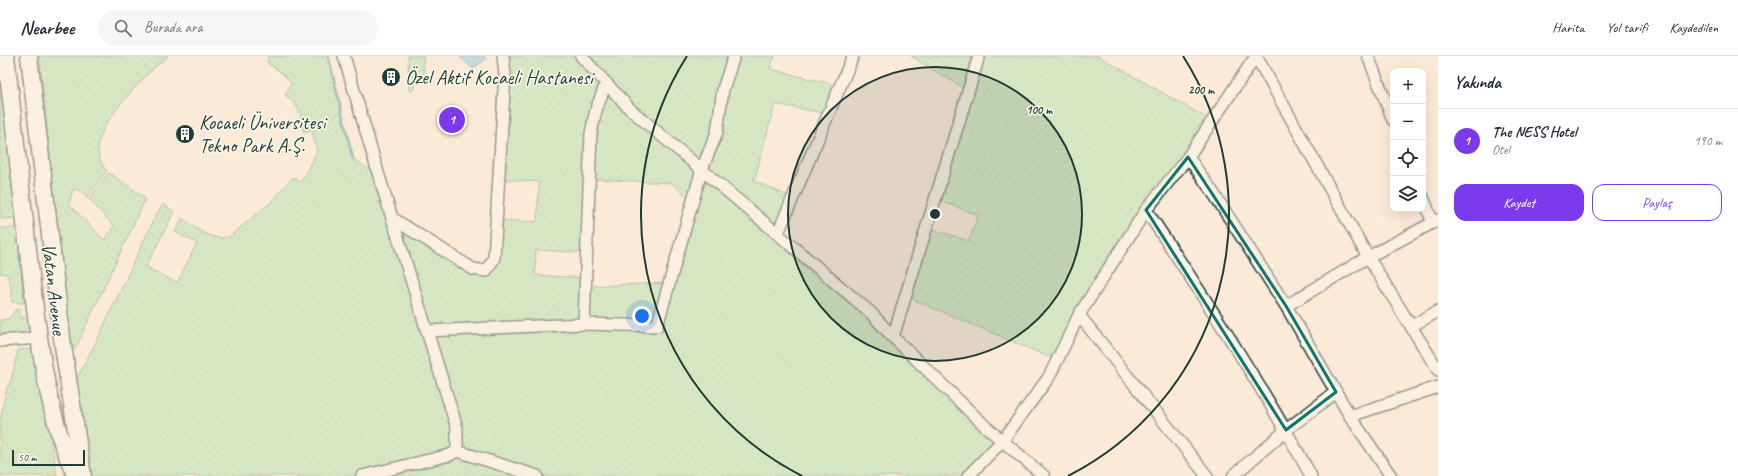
<!DOCTYPE html>
<html lang="tr">
<meta charset="utf-8">
<style>
body{margin:0;font-family:Caveat,sans-serif;background:#f6f6f7;color:#1f2937}
.controls{position:absolute;right:12px;top:12px;display:grid;overflow:hidden;border-radius:8px;box-shadow:0 4px 16px #0002}
.controls button{width:36px;height:36px;display:grid;place-items:center;padding:0;border:0;border-bottom:1px solid #e0e1e3;background:#fff;color:#1f2937;font:20px sans-serif}
.scale{position:absolute;left:12px;bottom:10px;width:73px;box-sizing:border-box;padding-left:4px;border:2px solid #1f3d34;border-top:0;font-size:11px;line-height:14px;white-space:nowrap;color:#1f3d34;-webkit-text-stroke:3px #fbf7ec;paint-order:stroke}
.you{position:absolute;left:642px;top:260px;width:14px;height:14px;margin:-10px;border:3px solid #fff;border-radius:50%;background:#1a73e8;box-shadow:0 0 0 6px #1a73e833}
.badge{display:grid;place-items:center;width:26px;height:26px;border-radius:50%;background:#7c3aed;color:#fff;font-size:13px;font-weight:700}
.pin{position:absolute;translate:-50% -50%;border:2px solid #fff;box-shadow:0 1px 4px #0006}
.list{margin:0;padding:0;list-style:none}
h2{display:flex;justify-content:space-between;align-items:center;height:52px;margin:0;padding:0 16px;font-size:17px}
h2 small{font-size:13px;font-weight:400;color:#747a83}
.list li{display:grid;grid-template-columns:26px 1fr auto;gap:12px;align-items:center;box-sizing:border-box;height:64px;padding:0 16px;border-top:1px solid #e0e1e3}
.list b{display:block;font-size:15px;white-space:nowrap}
.list p{margin:0;font-size:13px;white-space:nowrap;color:#747a83}
.list em{font-size:13px;font-style:normal;color:#747a83}
.actions{display:flex;gap:8px;padding:12px 16px}
.actions a{flex:1;padding:9px 0;border:1px solid #7c3aed;border-radius:12px;text-align:center;font-size:14px;color:#7c3aed}
.actions .main{background:#7c3aed;color:#fff}
.icon{flex:none;width:22px;height:22px;fill:none;stroke:currentColor;stroke-width:2;stroke-linecap:round;stroke-linejoin:round}
.map{position:relative;flex:none;width:1438px;height:420px;overflow:hidden}
header{display:flex;align-items:center;gap:24px;box-sizing:border-box;height:56px;padding:0 20px;background:#fff;border-bottom:1px solid #e0e1e3}
header strong{font-size:19px}
nav{display:flex;gap:22px;margin-inline-start:auto;font-size:14px}
.search{width:280px;height:36px;background:#f6f6f7;display:flex;align-items:center;gap:10px;box-sizing:border-box;padding:0 14px;border-radius:22px;color:#747a83;font-size:15px}
main{display:flex}
aside{flex:1;background:#fff}
.map>svg:first-child{display:block}
.green{fill:url(#green-dots);stroke:#66916e;fill-rule:evenodd}
.water{fill:#80c9e1;stroke:#59919c}
.lines{fill:none;stroke-linecap:round;stroke-linejoin:round}
.stream{stroke:#59919c;stroke-width:3}
.street-casing{stroke:#1f3d34;stroke-width:14}
.secondary-casing{stroke:#1f3d34;stroke-width:19}
.street{stroke:#fbf7ec;stroke-width:11}
.secondary{stroke:#fbf7ec;stroke-width:16}
.marked{fill:none;stroke:#0f766e;stroke-width:3;stroke-linejoin:round}
.ring{fill:none;stroke:#1f3d34;stroke-width:2}
.labels{text-anchor:middle;dominant-baseline:central;stroke-width:3;stroke-linejoin:round;paint-order:stroke}
.poi-label{font-size:20px;fill:#1f3d34;stroke:#fbf7ec;text-anchor:start}
.street-label{font-size:20px;fill:#1f3d34;stroke:#fbf7ec}
.centre{fill:#1f3d34;stroke:#fbf7ec;stroke-width:2}
.ring-label{font-size:12px;text-anchor:middle;font-weight:bold;fill:#1f3d34;stroke:#fbf7ec;stroke-width:3;stroke-linejoin:round;paint-order:stroke}
</style>
<header>
<strong>Nearbee</strong>
<div class="search"><svg class="icon" aria-label="search" viewBox="0 0 24 24"><circle cx="10" cy="10" r="6"/><path d="M15 15l6 6"/></svg>Burada ara</div>
<nav><a>Harita</a><a>Yol tarifi</a><a>Kaydedilen</a></nav>
</header>
<main>
<div class="map">
<svg width="1438" height="420" viewBox="0 0 1438 420">
<defs>
<pattern id="green-dots" width="8" height="8" patternUnits="userSpaceOnUse"><rect width="8" height="8" fill="#ace5a9"/><path d="M2 2h.1M6 6h.1" fill="none" stroke="#94c592" stroke-width="1.8" stroke-linecap="round"/></pattern>
</defs>
<rect width="100%" height="100%" fill="#fcead9"/>
<filter id="ink" filterUnits="userSpaceOnUse"><feTurbulence type="fractalNoise" baseFrequency=".025" numOctaves="2"/><feDisplacementMap in="SourceGraphic" scale="8" xChannelSelector="R" yChannelSelector="G"/><feConvolveMatrix kernelMatrix="1 2 1 2 8 2 1 2 1" color-interpolation-filters="sRGB"/></filter>
<g filter="url(#ink)">
<path class="green" d="M39,0H168C148,16 100,64 98,90C97,100 101,108 107,115L87,141L82,135L73,133L69,148L104,184L114,170L89,143L109,117L144,141L145,144L75,293H72L70,283Z
M267,0H328L353,103L379,120L392,162L486,215L497,164L537,166L539,126L499,123L503,0H775L770,13L840,30L829,58L775,48L754,125L793,142L778,177L1003,384L968,420H83L70,336L99,280L156,159L163,148L174,156L146,211L177,227L197,187L175,176L182,162C197,173 210,185 229,181L270,147L293,121L300,126L309,113L317,95L312,75H303C301,58 300,50 285,39L291,27L282,17L266,6L269,2ZM590,123L672,127L693,146L670,227L586,230V222L535,219L536,194L587,197Z
M408,0H424L423,5L425,16L415,23L414,33L412,35H409Z
M911,0H1098L1212,65L1146,154L1060,297L1049,301L905,240L926,171L969,185L978,159L934,143L968,35Z
M0,9L16,162L0,163Z
M0,172H17L24,247L12,246L11,229L7,218L0,217Z
M16,253L20,254L21,262H28C31,283 16,277 0,278V264L9,263Z
M34,293L37,296L57,420H0V365L7,331L11,325L18,294Z"/>
<path class="water" d="M459,0H484L486,3L473,13Z"/>
<g class="lines">
<path class="stream" d="M328,0L353,103"/>
<g class="street-casing">
<path id="street" d="M344,0L379,120L457,372V395L450,399L362,420
M581,0L630,53L870,256L893,281
M979,0L893,281L985,370L1044,420
M1256,0L1188,101L1146,154C1204,241 1261,328 1311,420
M1256,0L1368,201L1438,314
M1368,0L1393,64
M1188,101L1212,135L1286,250L1350,360L1391,420
M1423,141L1433,167
M392,162L473,213L486,215L494,202L505,18L503,0
M778,177L853,0
M1286,250L1368,201L1438,164
M1079,259L1207,420
M584,268L657,270L702,113L717,76L723,33L734,0
M1412,270L1438,255
M427,275L584,268L591,77L596,54L606,27
M0,285L39,282
M1350,360L1438,331
M457,395L537,420
M968,420L1003,384L1049,321L1079,259L1146,154
M1233,420L1286,374L1336,336"/>
</g>
<g class="secondary-casing">
<path id="secondary" d="M6,0C14,70 22,141 30,211C38,277 46,360 76,420
M29,0L63,290L83,420"/>
</g>
<use href="#street" class="street"/>
<use href="#secondary" class="secondary"/>
</g>
</g>
<path d="M0 0H1438V420H0ZM1188,101L1286,250L1336,336L1286,374L1146,154Z" fill="#fcead9" fill-opacity=".55" fill-rule="evenodd"/>
<path class="marked" d="M1188,101L1286,250L1336,336L1286,374L1146,154Z"/>
<circle cx="935" cy="158" r="147" fill="#1f3d34" fill-opacity=".12"/>
<g class="ring">
<circle cx="935" cy="158" r="147"/>
<path d="M802 420A294 294 0 0 1 687 0M1183 0A294 294 0 0 1 1068 420"/>
</g>
<defs>
<g id="building-disc" transform="scale(1)"><circle r="9.5" fill="#1f3d34" stroke="#fbf7ec"/><path d="M-4-6H4V6H1V3H-1V6H-4ZM-2.5-4.3h1.7v1.8h-1.7ZM.8-4.3h1.7v1.8H.8ZM-2.5-1h1.7V.8h-1.7ZM.8-1h1.7V.8H.8Z" fill="#fff"/></g>
</defs>
<g fill-rule="evenodd">
<use href="#building-disc" x="391" y="21"/>
<use href="#building-disc" x="185" y="78"/>
</g>
<g class="labels">
<g class="poi-label">
<text x="405" y="21">Özel Aktif Kocaeli Hastanesi</text>
<text x="199" y="66">Kocaeli Üniversitesi<tspan x="199" dy="23">Tekno Park A.Ş.</tspan></text>
</g>
<g class="street-label">
<text transform="translate(54 233) rotate(83)">Vatan Avenue</text>
</g>
</g>
<circle cx="935" cy="158" r="6" class="centre"/>
<g class="ring-label">
<text x="1201" y="38">200 m</text>
<text x="1039" y="58">100 m</text>
</g>
</svg>
<div class="controls">
<button>+</button>
<button>−</button>
<button><svg class="icon" aria-label="locate" viewBox="0 0 24 24"><circle cx="12" cy="12" r="6"/><path d="M12 2v4M12 18v4M2 12h4M18 12h4"/></svg></button>
<button><svg class="icon" aria-label="layers" viewBox="0 0 24 24"><path d="M12 4l9 5-9 5-9-5zM3 14l9 5 9-5"/></svg></button>
</div>
<div class="scale">50 m</div>
<div class="you"></div>
<div class="pin badge" style="left:452px;top:64px">1</div>
</div>
<aside>
<h2>Yakında<small></small></h2>
<ul class="list">
<li><span class="badge">1</span><div><b>The NESS Hotel</b><p>Otel</p></div><em>190 m</em></li>
</ul>
<div class="actions"><a class="main">Kaydet</a><a>Paylaş</a></div>
</aside>
</main>
